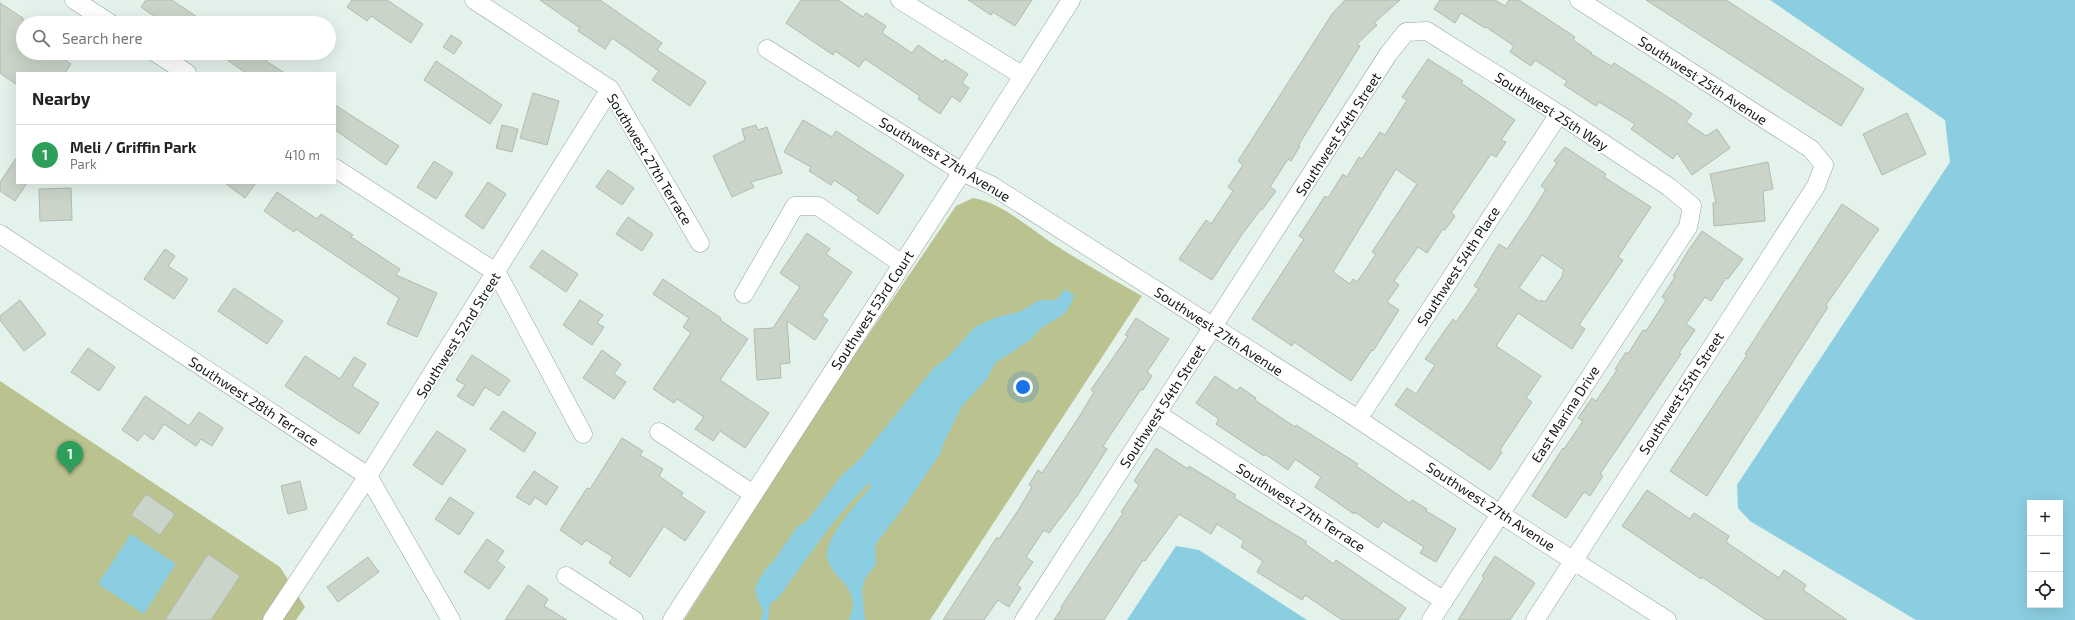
<!DOCTYPE html>
<meta charset="utf-8">
<style>
body{margin:0;font-family:"Exo 2",sans-serif;background:#f6f6f6;color:#222}
.controls{position:absolute;right:12px;bottom:12px;display:grid;overflow:hidden;border-radius:0px;box-shadow:0 4px 16px #0002}
.controls button{width:36px;height:36px;display:grid;place-items:center;padding:0;border:0;border-bottom:1px solid #e0e0e0;background:#fff;color:#222;font:20px sans-serif}
.you{position:absolute;left:1023px;top:387px;width:14px;height:14px;margin:-10px;border:3px solid #fff;border-radius:50%;background:#1a73e8;box-shadow:0 0 0 6px #1a73e833}
.badge{display:grid;place-items:center;width:26px;height:26px;border-radius:50%;background:#7c3aed;color:#fff;font-size:13px;font-weight:700}
.pin{position:absolute;translate:-50% -33px;filter:drop-shadow(0 1px 2px #0008)}
.pin::after{content:'';position:absolute;top:21px;width:14px;height:12px;background:inherit;clip-path:polygon(0 0,100% 0,50% 100%)}
.list{margin:0;padding:0;list-style:none}
h2{display:flex;justify-content:space-between;align-items:center;height:52px;margin:0;padding:0 16px;font-size:17px}
h2 small{font-size:13px;font-weight:400;color:#767676}
.list li{display:grid;grid-template-columns:26px 1fr auto;gap:12px;align-items:center;box-sizing:border-box;height:60px;padding:0 16px;border-top:1px solid #e0e0e0}
.list b{display:block;font-size:15px;white-space:nowrap}
.list p{margin:0;font-size:13px;white-space:nowrap;color:#767676}
.list em{font-size:13px;font-style:normal;color:#767676}
.icon{flex:none;width:22px;height:22px;fill:none;stroke:currentColor;stroke-width:2;stroke-linecap:round;stroke-linejoin:round}
.map{position:relative;flex:none;width:2075px;height:620px;overflow:hidden}
.search{position:absolute;background:#fff;box-shadow:0 4px 16px #0002;left:16px;top:16px;width:320px;height:44px;display:flex;align-items:center;gap:10px;box-sizing:border-box;padding:0 14px;border-radius:22px;color:#767676;font-size:15px}
.panel{position:absolute;background:#fff;box-shadow:0 4px 16px #0002;left:16px;top:72px;width:320px;height:112px;border-radius:0px}
.map>svg:first-child{display:block}
.green{fill:#bac28f}
.water{fill:#8bcee1;fill-rule:evenodd}
.building{fill:#cad4c9;stroke:#b1baaf;fill-rule:evenodd}
.lines{fill:none;stroke-linecap:round;stroke-linejoin:round}
.minor-casing{stroke:#97a49e;stroke-width:19}
.minor{stroke:#fff;stroke-width:18}
.labels{text-anchor:middle;dominant-baseline:central;stroke-width:4;stroke-linejoin:round;paint-order:stroke}
.street-label{font-size:14px;fill:#121714;stroke:#fff}
</style>
<div class="map">
<svg width="2075" height="620" viewBox="0 0 2075 620">
<rect width="100%" height="100%" fill="#e3f2eb"/>
<path class="green" d="M973,198C1002,203 1028,227 1052,243C1081,262 1112,279 1142,296L930,620H684L826,397L956,206Z
M0,381L280,567L305,607L296,620H0Z"/>
<path class="water" d="M1770,0H2075V620H1916L1750,521L1738,508L1737,485L1950,162L1945,120ZM2030,503H2060V605H2030Z
M1065,289L1074,295L1071,304L1064,314L1041,328L1030,340L995,363L987,379L962,406L944,442L941,452L904,507L875,545L876,564L865,579L862,589L865,620H849C864,585 829,579 827,556C825,538 859,500 871,487L869,483C834,517 807,559 778,598L770,604L768,620H761L763,610L758,601L755,589L759,579L767,567L773,562L797,527L807,521L842,475L859,460L933,369L948,357L975,327L994,318L1022,311L1039,300H1056Z
M131,534L176,564L144,614L98,584Z
M1176,546L1199,550L1307,620H1127Z"/>
<path class="building" d="M146,0H172L206,23H164L141,7Z
M352,0H387L423,24L411,43L371,16L367,21L347,7Z
M540,0H600L662,43L657,50L706,82L690,106L652,80L659,71L612,38L605,49L578,31L580,28Z
M801,0H838L863,17L866,13L886,26L882,33L912,53L918,45L943,62L945,59L968,74L962,83L969,88L960,102L952,96L940,114L918,99L920,96L865,59L859,67L835,51L833,55L786,23Z
M968,0H1032L1015,26L993,12L991,15Z
M1345,0H1400L1374,23L1377,25L1357,44L1360,46L1298,146H1300L1291,161L1288,159L1270,187L1276,191L1262,210L1261,209L1243,233L1212,280L1179,259L1206,220L1211,224L1233,191L1228,187L1243,165L1238,161L1332,14Z
M1440,0H1495L1505,6L1509,0H1519L1575,37L1573,40L1592,53L1591,54L1611,66L1614,63L1677,103L1692,114L1686,122L1706,136L1717,129L1730,148L1692,175L1677,153L1673,159L1631,129L1635,124L1599,102L1596,106L1564,85L1567,81L1535,60L1531,66L1510,52L1514,46L1486,27L1485,28L1461,13L1455,23L1434,9Z
M1646,0H1726L1864,89L1841,126Z
M0,3L23,18V53H54L71,64L65,73H17V85L0,73Z
M451,35L462,42L454,54L443,47Z
M217,53H272L266,61L285,73H246Z
M1428,59L1463,81L1461,83L1515,120L1501,140L1506,142L1496,157L1491,154L1451,213L1455,216L1445,230L1443,229L1427,253L1418,247L1394,281L1399,285L1387,302L1399,310L1373,351L1372,350L1351,381L1294,342L1292,346L1252,319L1304,239L1299,236L1325,196L1328,198L1343,174L1347,177L1359,157L1362,159L1380,132L1385,135L1407,100L1402,97ZM1396,169L1417,184L1372,252L1376,254L1357,282L1353,279L1350,284L1333,272Z
M436,61L502,105L490,124L424,80Z
M533,93L559,101L547,145L520,138Z
M335,105L399,146L386,165L335,130Z
M1907,113L1926,154L1882,175L1863,134Z
M803,120L832,137L836,131L904,175L878,214L857,200L859,197L834,180L831,185L809,171L811,167L784,152Z
M502,125L518,129L512,152L496,148Z
M756,125L758,130L767,127L782,173L751,182L754,187L732,197L713,156L745,140L742,129Z
M1565,147L1606,174L1604,177L1651,207L1618,257L1623,260L1579,325L1585,329L1572,349L1518,313L1496,346L1541,376L1526,398L1532,402L1500,450L1502,452L1490,470L1395,405L1407,388L1416,394L1435,365L1425,359L1453,319L1456,322L1479,289L1474,286L1499,244L1507,249L1530,215L1546,189L1541,186L1557,163L1554,161ZM1542,255L1564,270L1562,274L1563,275L1545,302L1541,300L1540,302L1519,288Z
M17,157V183H27L15,201L0,191V182Z
M434,161L453,173L436,199L417,187Z
M1768,162L1773,189L1763,191L1765,221L1714,226L1713,203H1716L1710,174Z
M608,170L634,188L622,205L596,187Z
M488,182L506,194L483,229L465,216Z
M225,183H256L245,198Z
M71,188L72,220L40,221L39,189Z
M277,192L317,219L321,214L353,235L351,237L400,269L396,275L437,293L417,337L387,324L399,298L296,229L294,232L264,211Z
M1842,204L1879,229L1826,305L1828,307L1707,496L1670,471L1747,355L1745,354Z
M628,217L653,234L642,251L616,234Z
M1702,231L1743,259L1728,279L1726,278L1711,301L1705,297L1686,324L1695,330L1679,353L1681,354L1600,474L1603,476L1590,496L1584,492L1566,518L1532,496L1563,448L1564,449L1583,421L1578,418L1592,398L1596,401L1617,370L1615,369L1626,352L1628,354L1643,330L1646,331L1666,300L1662,297L1675,277L1673,276L1688,251Z
M807,233L830,249L826,254L852,272L822,316L828,320L815,340L787,321L790,363L780,364L781,378L757,380L754,329L773,328L800,287L780,273Z
M165,249L175,256L168,266L188,279L174,299L144,279Z
M542,250L578,274L566,292L530,267Z
M663,279L721,318L720,320L748,339L720,380L769,413L745,448L720,431L713,441L695,429L704,417L677,399L674,403L653,389L691,333L683,327L689,318L653,294Z
M234,288L283,321L267,344L218,311Z
M20,300L46,334L24,351L0,320V316Z
M580,300L603,315L597,323L604,327L592,345L563,325Z
M1136,318L1169,339L1147,372L1152,376L1143,390L1141,389L1103,446L1107,449L1077,496L1049,533L1044,530L1026,557L1033,562L1017,585L1021,588L1009,607L998,600L984,620H943L997,537L999,539L1017,512L1032,487L1029,485L1038,470L1042,473L1079,417L1094,392L1091,390L1128,336L1125,335Z
M88,348L115,367L99,391L71,372Z
M602,350L621,364L614,374L626,382L614,399L583,378Z
M472,355L510,380L499,396L485,387L473,406L457,396L465,385L456,380Z
M305,356L340,379L354,357L366,364L352,386L379,403L359,434L285,386Z
M1215,376L1237,391L1240,387L1256,398L1255,400L1295,427L1296,425L1358,464L1356,466L1410,503L1412,500L1427,509L1426,511L1456,529L1436,562L1420,553L1424,547L1383,521L1378,528L1355,512L1354,514L1315,487L1321,477L1295,459L1288,470L1265,454L1264,456L1216,424L1219,419L1196,403Z
M145,396L189,426L199,412L223,428L212,446L201,439L196,446L164,424L153,440L144,433L138,441L122,430Z
M503,411L536,433L524,452L490,429Z
M437,431L466,450L442,485L413,465Z
M622,438L643,451L640,455L663,469L659,476L683,493L681,496L705,512L685,541L664,526L630,577L609,563L613,557L586,540L582,545L560,530L587,488L590,489Z
M1156,448L1188,469L1189,466L1236,495L1234,498L1307,542L1305,544L1334,564L1336,560L1406,608L1398,620H1342L1305,595L1302,600L1257,572L1263,561L1241,547L1244,541L1217,524L1211,534L1179,514L1145,561L1143,560L1104,620H1054L1062,608L1061,607L1123,513L1121,512L1139,485L1134,481Z
M534,471L558,487L546,505L535,497L530,505L516,497Z
M300,481L307,509L288,514L281,486Z
M1647,490L1690,519L1694,513L1729,536L1726,542L1779,578L1784,570L1806,585L1803,590L1847,620H1766L1702,577L1701,579L1622,526Z
M146,494L175,514L160,535L131,515Z
M450,497L474,513L459,535L435,519Z
M487,539L504,551L497,561L505,567L489,589L464,572Z
M208,554L240,576L211,620H165Z
M1495,556L1535,583L1510,620H1458L1484,578L1482,576Z
M368,557L379,572L338,602L327,587Z
M528,585L548,599L544,606L567,620H505Z"/>
<g class="lines">
<g class="minor-casing">
<path id="minor" d="M74,0L110,23
M474,0L610,89L700,243
M900,0L1023,76
M767,49L962,172L991,185L1358,419L1500,514L1667,620
M156,53L187,73
M335,168L497,273L583,434
M0,234L368,476L451,620
M744,294L795,206H818L902,264
M1158,414L1444,601
M1358,419L1559,114
M659,432L753,494
M566,576L634,620
M272,620L368,476L610,89
M672,620L962,172L1071,0
M1024,620L1389,53L1406,32L1427,31L1559,114L1669,187L1692,206L1688,227L1431,620
M1535,620L1816,186L1824,165L1811,149L1579,0"/>
</g>
<use href="#minor" class="minor"/>
</g>
<g class="labels">
<g class="street-label">
<text transform="translate(1703 80) rotate(33)">Southwest 25th Avenue</text>
<text transform="translate(1552 111) rotate(33)">Southwest 25th Way</text>
<text transform="translate(1338 134) rotate(-57)">Southwest 54th Street</text>
<text transform="translate(650 159) rotate(59)">Southwest 27th Terrace</text>
<text transform="translate(945 159) rotate(31)">Southwest 27th Avenue</text>
<text transform="translate(1458 266) rotate(-57)">Southwest 54th Place</text>
<text transform="translate(872 310) rotate(-57)">Southwest 53rd Court</text>
<text transform="translate(1219 331) rotate(33)">Southwest 27th Avenue</text>
<text transform="translate(458 335) rotate(-58)">Southwest 52nd Street</text>
<text transform="translate(1681 393) rotate(-57)">Southwest 55th Street</text>
<text transform="translate(254 401) rotate(33)">Southwest 28th Terrace</text>
<text transform="translate(1162 406) rotate(-57)">Southwest 54th Street</text>
<text transform="translate(1565 414) rotate(-57)">East Marina Drive</text>
<text transform="translate(1491 506) rotate(33)">Southwest 27th Avenue</text>
<text transform="translate(1301 507) rotate(33)">Southwest 27th Terrace</text>
</g>
</g>
</svg>
<div class="controls">
<button>+</button>
<button>−</button>
<button><svg class="icon" aria-label="locate" viewBox="0 0 24 24"><circle cx="12" cy="12" r="6"/><path d="M12 2v4M12 18v4M2 12h4M18 12h4"/></svg></button>
</div>
<div class="you"></div>
<div class="pin badge" style="left:70px;top:474px;background:#2e9e5b">1</div>
<div class="search"><svg class="icon" aria-label="search" viewBox="0 0 24 24"><circle cx="10" cy="10" r="6"/><path d="M15 15l6 6"/></svg>Search here</div>
<section class="panel">
<h2>Nearby<small></small></h2>
<ul class="list">
<li><span class="badge" style="background:#2e9e5b">1</span><div><b>Meli / Griffin Park</b><p>Park</p></div><em>410 m</em></li>
</ul>
</section>
</div>
